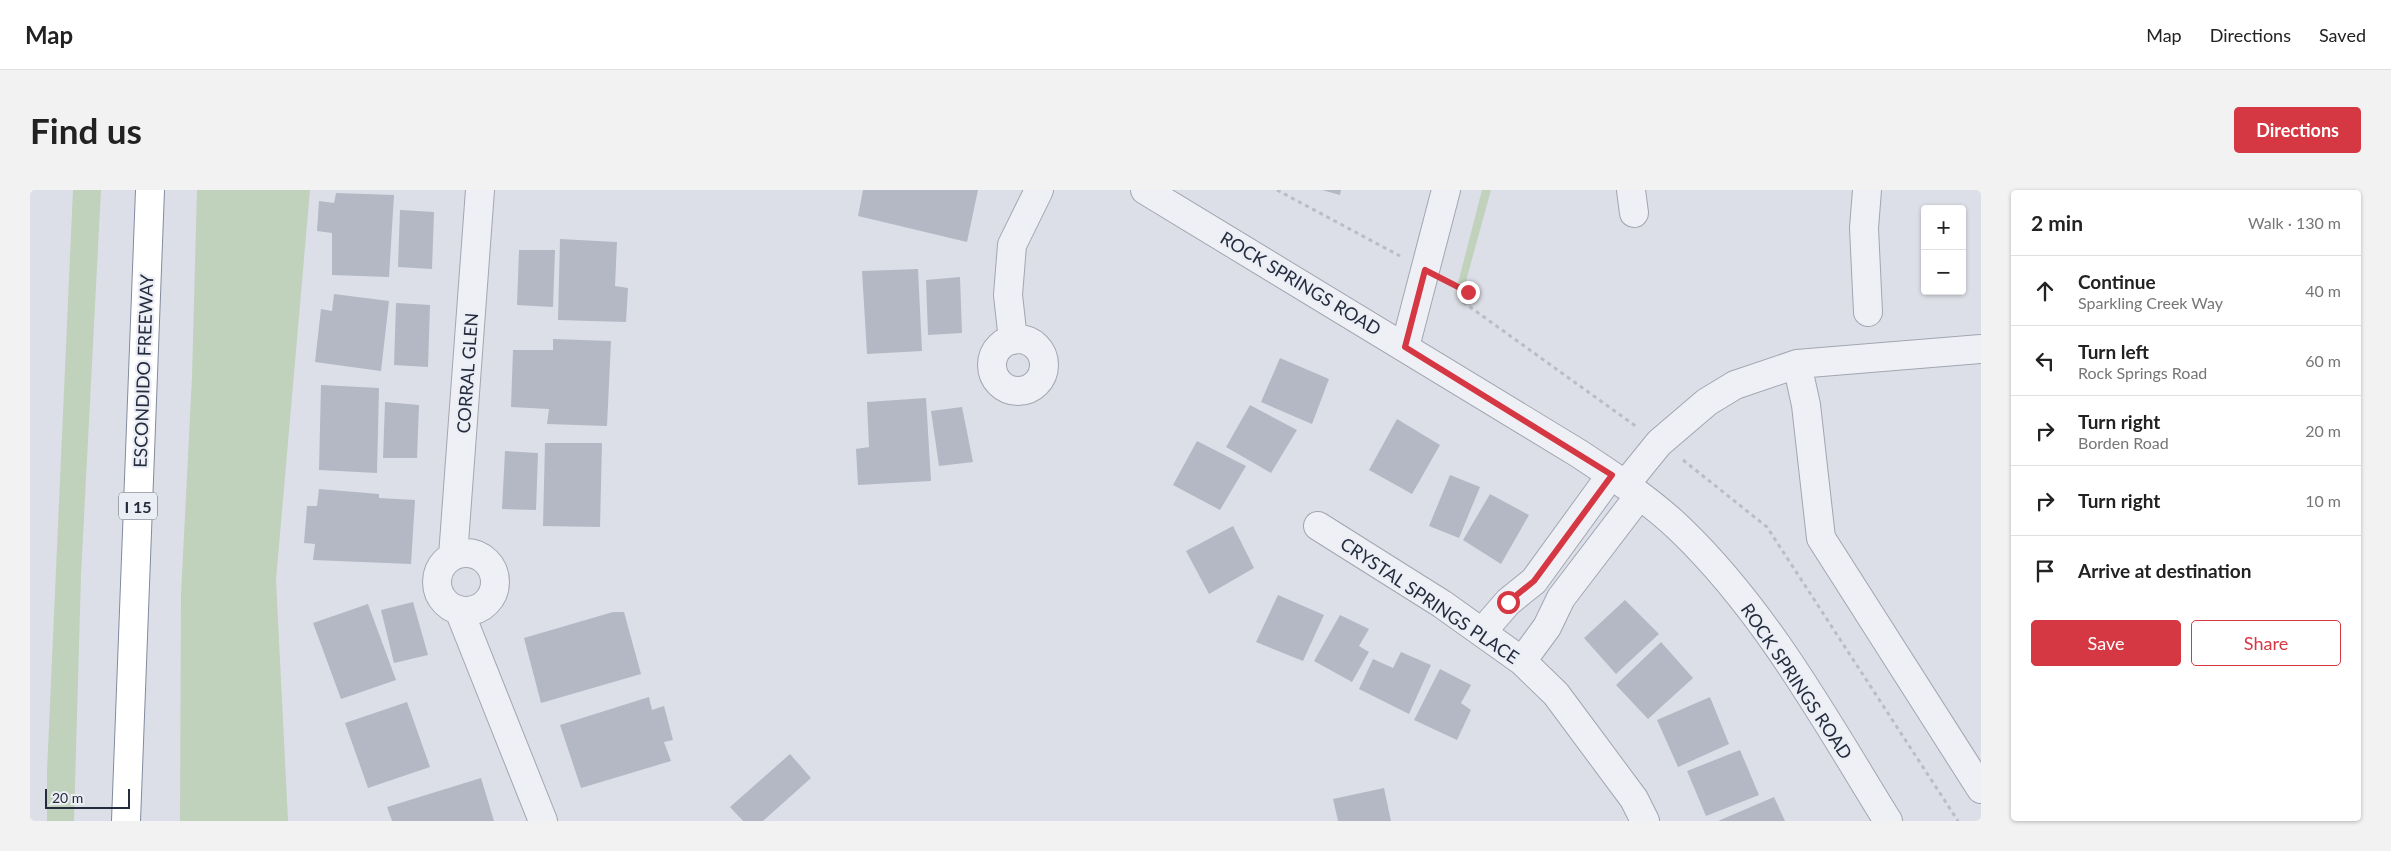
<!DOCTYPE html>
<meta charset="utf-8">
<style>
body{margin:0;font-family:Lato,sans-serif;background:#f2f2f2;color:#222}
.controls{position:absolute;right:15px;top:15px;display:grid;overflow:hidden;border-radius:5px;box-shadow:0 1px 4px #0004}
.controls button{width:45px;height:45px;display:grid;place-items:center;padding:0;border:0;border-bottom:1px solid #e0e0e0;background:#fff;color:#222;font:25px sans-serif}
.scale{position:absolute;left:15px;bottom:12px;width:85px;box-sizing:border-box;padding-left:5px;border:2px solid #252c3e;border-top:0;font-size:14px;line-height:18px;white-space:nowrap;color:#252c3e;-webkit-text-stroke:4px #ebeef5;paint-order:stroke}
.stop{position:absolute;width:15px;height:15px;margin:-11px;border:4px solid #d53743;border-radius:50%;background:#fff}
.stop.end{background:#d53743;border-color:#fff;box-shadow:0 1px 5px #0008}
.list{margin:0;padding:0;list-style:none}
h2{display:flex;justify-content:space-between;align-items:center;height:65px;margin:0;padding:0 20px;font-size:21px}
h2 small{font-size:16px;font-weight:400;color:#767676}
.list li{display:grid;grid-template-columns:32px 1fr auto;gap:15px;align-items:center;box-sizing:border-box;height:70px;padding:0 20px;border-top:1px solid #e0e0e0}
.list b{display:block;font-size:19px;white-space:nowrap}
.list p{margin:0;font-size:16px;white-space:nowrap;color:#767676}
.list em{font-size:16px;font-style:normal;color:#767676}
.actions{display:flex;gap:10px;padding:15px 20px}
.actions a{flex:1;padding:11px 0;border:1px solid #d53743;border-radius:5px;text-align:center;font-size:18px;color:#d53743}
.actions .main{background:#d53743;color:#fff}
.icon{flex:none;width:28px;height:28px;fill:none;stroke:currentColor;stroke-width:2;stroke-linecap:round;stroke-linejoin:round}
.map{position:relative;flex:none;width:1951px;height:631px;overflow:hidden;border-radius:5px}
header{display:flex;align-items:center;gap:30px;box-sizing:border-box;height:70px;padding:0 25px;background:#fff;border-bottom:1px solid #e0e0e0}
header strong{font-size:24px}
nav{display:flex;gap:28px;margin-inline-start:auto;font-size:18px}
.intro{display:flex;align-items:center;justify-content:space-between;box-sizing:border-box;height:120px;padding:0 30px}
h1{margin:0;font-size:35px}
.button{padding:12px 22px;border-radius:5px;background:#d53743;color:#fff;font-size:18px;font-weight:700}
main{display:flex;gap:30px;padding:0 30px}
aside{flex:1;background:#fff;border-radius:5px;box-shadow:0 1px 4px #0004}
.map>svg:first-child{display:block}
.green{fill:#c0d1bc}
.building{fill:#b3b8c4}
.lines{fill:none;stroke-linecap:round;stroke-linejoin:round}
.minor-casing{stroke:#a1a6b1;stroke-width:30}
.highway-casing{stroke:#828b9e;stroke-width:30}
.path{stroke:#babdc5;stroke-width:3;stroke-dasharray:4 4;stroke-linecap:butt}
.minor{stroke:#eff0f5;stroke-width:28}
.highway{stroke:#fff;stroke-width:28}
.route{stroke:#d53743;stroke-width:6}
.labels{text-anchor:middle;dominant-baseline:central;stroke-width:4.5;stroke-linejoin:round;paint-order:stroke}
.shield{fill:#ebeef5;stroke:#606675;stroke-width:1}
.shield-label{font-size:16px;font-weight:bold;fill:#252c3e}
.street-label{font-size:18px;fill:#252c3e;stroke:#ebeef5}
</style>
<header>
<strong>Map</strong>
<nav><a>Map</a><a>Directions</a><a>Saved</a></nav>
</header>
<div class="intro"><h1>Find us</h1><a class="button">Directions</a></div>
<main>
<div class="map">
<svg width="1951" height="631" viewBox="0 0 1951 631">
<rect width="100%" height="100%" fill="#dcdfe7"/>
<path class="green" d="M43,0H71L51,385L44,631H17V581Z
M167,0H280L246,390L258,631H150L151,405L162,187Z
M1452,0H1461L1435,95L1428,93Z"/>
<path class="building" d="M833,0H948L937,52L828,26Z
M1292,0H1311L1310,5Z
M306,3L364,5L359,87L302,85V43L287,41L289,11L304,13Z
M370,20L404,22L402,79L368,77Z
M530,49L587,52L585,96L598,98L596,132L528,130Z
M489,60H525L523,117L487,115Z
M888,79L892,161L837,164L832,81Z
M930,87L932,143L898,145L896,90Z
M304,104L359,111L351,181L285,172L291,119L302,121Z
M366,113L400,115L398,177L364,175Z
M523,149L581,151L577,236L517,234L519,219L481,217L483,160H523Z
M1250,168L1299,189L1282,234L1231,212Z
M291,195L349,198L347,283L289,280Z
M896,208L901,291L828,295L826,259L839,257L837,212Z
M355,212L389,215L387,268H353Z
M1220,215L1267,240L1241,283L1196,257Z
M932,217L943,272L909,276L901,221Z
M1367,229L1410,255L1382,304L1339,280Z
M1167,251L1216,276L1190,320L1143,295Z
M515,253H572L570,337L513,336Z
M475,261L508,263L506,320L472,319Z
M1420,285L1450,297L1429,348L1399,336Z
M289,299L349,304V308L385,310L381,374L283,370L285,354L274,353L277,316H287Z
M1460,304L1499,325L1471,374L1433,350Z
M1203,336L1224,378L1179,404L1156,361Z
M1248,405L1294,425L1273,471L1226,452Z
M1595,410L1629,444L1586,484L1554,448Z
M383,412L398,465L364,473L351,420Z
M338,414L366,490L311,509L283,433Z
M583,422H594L611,484L511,513L494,448Z
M1310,425L1339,439L1329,456L1339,462L1322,492L1284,471Z
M1631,452L1663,488L1618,529L1586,495Z
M1371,462L1401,475L1379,524L1329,499L1343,469L1363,478Z
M1410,479L1441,495L1431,513L1441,520L1427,550L1384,530Z
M619,507L622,520L634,516L643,550L634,552L641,571L551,598L530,535Z
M1680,507L1699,554L1648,577L1627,530Z
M377,512L400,577L338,598L315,533Z
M1710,560L1729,605L1676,626L1657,581Z
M760,564L781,588L733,631H713L700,617Z
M451,588L464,631H362L357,617Z
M1354,598L1361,631H1308L1303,609Z
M1744,607L1755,631H1688Z"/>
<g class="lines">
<g class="minor-casing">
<path id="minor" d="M1115,0L1548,263C1583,286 1621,311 1651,340C1737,423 1796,531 1858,631
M1601,0L1604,23
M1837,0L1834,38L1838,122
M962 175a26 26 0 1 1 52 0a26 26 0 1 1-52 0Z
M983,150L978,105L982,55L1009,0
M1375,157L1416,0
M1951,159L1767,174L1776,215L1791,348L1951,599
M1595,295L1629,253L1677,212L1705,195L1767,174
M1288,336L1412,414L1492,471L1526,504L1604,609L1615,631
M407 392a29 29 0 1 1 58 0a29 29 0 1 1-58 0Z
M423,366L450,0
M429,420L513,631
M1452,442L1478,412L1504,391L1581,285
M1492,471L1517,437L1531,408L1609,306"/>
</g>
<g class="highway-casing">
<path id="highway" d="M96,631L120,0"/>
</g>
<path class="path" d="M1247,0L1370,66
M1419,93L1438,102
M1433,112L1607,237
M1653,270L1737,337L1928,631"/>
<use href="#minor" class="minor"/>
<use href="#highway" class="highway"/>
</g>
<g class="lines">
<path class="route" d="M1438,102L1395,80L1375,157L1582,285L1504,391L1478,412"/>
</g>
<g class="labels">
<rect class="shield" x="89" y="302.5" width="38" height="27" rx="4"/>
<g class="shield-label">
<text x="108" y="316">I 15</text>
</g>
<g class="street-label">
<text transform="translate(1271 93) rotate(31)">ROCK SPRINGS ROAD</text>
<text transform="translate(113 181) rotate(-88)">ESCONDIDO FREEWAY</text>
<text transform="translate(437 183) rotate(-86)">CORRAL GLEN</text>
<text transform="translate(1400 410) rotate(34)">CRYSTAL SPRINGS PLACE</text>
<text transform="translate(1767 491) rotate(56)">ROCK SPRINGS ROAD</text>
</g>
</g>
</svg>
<div class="controls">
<button>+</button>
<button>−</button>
</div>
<div class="scale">20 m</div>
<div class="stop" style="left:1478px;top:412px"></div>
<div class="stop end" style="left:1438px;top:102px"></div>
</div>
<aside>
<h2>2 min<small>Walk · 130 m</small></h2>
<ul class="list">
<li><svg class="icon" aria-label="ahead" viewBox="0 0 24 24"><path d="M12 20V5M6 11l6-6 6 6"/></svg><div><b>Continue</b><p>Sparkling Creek Way</p></div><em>40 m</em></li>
<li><svg class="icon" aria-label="left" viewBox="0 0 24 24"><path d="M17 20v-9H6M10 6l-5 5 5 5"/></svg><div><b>Turn left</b><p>Rock Springs Road</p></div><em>60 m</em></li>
<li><svg class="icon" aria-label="right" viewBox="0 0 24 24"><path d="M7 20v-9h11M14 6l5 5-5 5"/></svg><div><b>Turn right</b><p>Borden Road</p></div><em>20 m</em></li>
<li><svg class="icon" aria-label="right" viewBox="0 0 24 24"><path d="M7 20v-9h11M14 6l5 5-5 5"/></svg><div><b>Turn right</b></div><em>10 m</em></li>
<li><svg class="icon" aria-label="arrive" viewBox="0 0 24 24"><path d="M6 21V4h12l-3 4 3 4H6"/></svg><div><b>Arrive at destination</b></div></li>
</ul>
<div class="actions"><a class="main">Save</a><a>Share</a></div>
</aside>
</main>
